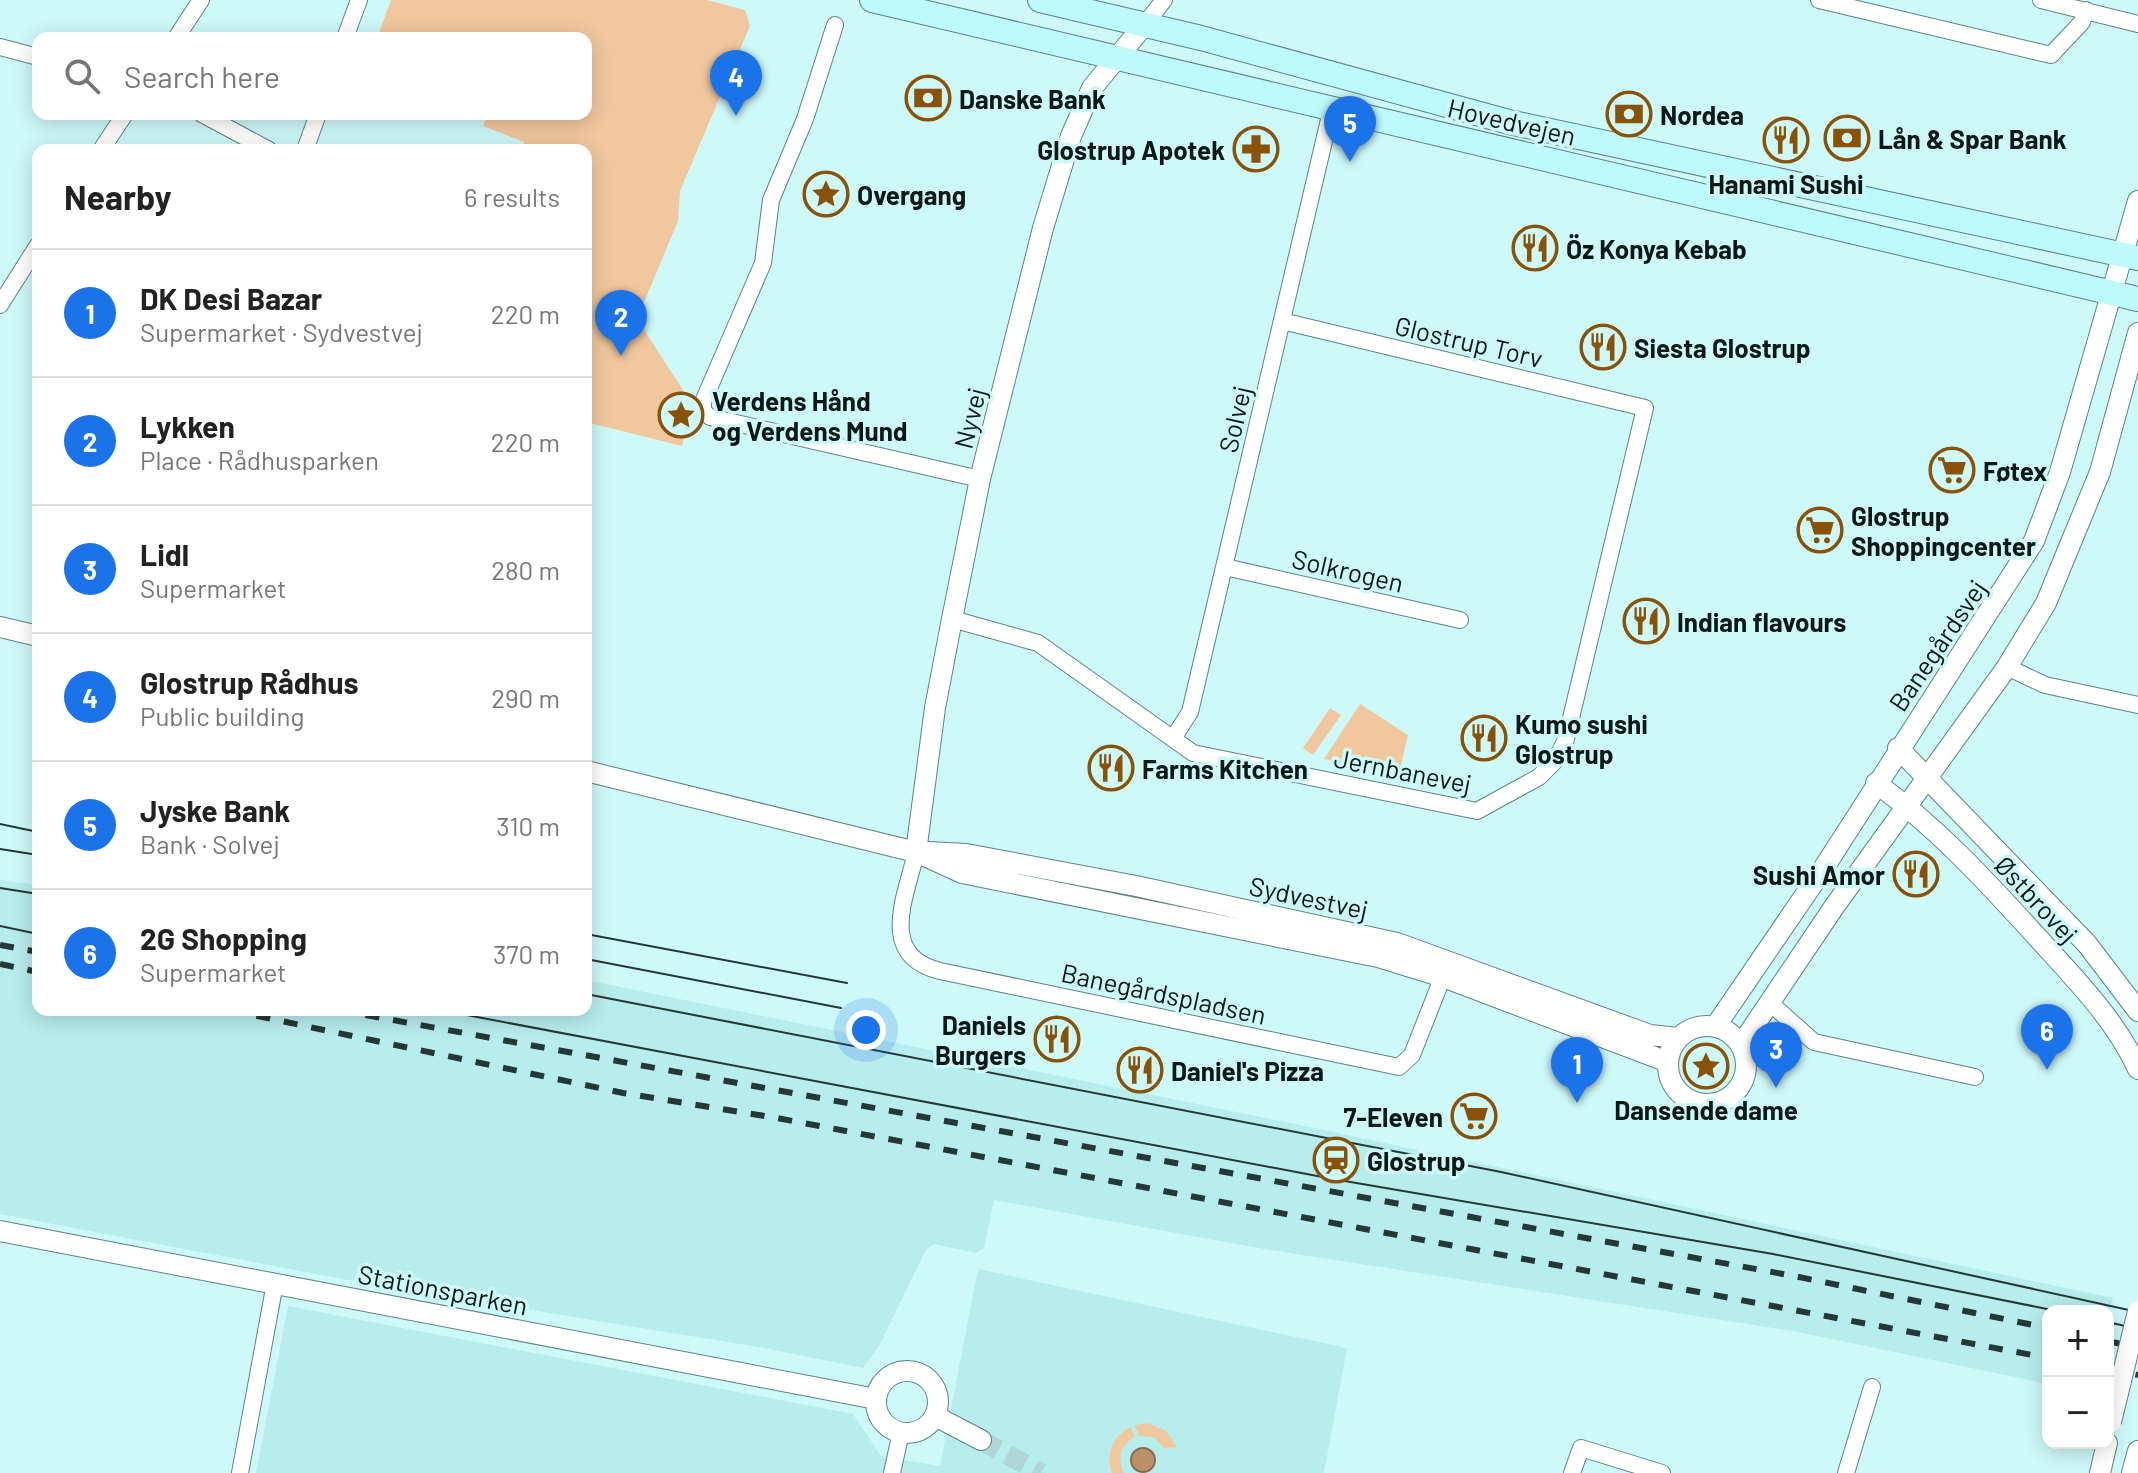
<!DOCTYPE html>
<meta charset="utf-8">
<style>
body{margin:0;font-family:Barlow,sans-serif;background:#f6f6f6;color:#222}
.controls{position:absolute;right:24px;bottom:24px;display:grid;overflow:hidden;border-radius:16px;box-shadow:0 4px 20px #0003}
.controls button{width:72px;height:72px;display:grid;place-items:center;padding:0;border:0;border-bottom:2px solid #e0e0e0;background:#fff;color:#222;font:40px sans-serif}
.you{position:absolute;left:866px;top:1030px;width:28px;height:28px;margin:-20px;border:6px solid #fff;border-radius:50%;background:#1a73e8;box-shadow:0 0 0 12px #1a73e833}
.badge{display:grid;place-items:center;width:52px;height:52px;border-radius:50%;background:#1a73e8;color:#fff;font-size:26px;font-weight:700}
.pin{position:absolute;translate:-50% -66px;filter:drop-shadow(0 2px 4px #0008)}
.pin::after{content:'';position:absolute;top:42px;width:28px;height:24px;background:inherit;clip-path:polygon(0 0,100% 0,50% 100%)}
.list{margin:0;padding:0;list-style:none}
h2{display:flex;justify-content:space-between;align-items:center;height:104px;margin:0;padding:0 32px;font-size:34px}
h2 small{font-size:26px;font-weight:400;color:#767676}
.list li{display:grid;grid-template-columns:52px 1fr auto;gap:24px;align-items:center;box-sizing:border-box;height:128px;padding:0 32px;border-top:2px solid #e0e0e0}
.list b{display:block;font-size:30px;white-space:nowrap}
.list p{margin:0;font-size:26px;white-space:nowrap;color:#767676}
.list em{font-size:26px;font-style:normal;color:#767676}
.icon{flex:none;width:44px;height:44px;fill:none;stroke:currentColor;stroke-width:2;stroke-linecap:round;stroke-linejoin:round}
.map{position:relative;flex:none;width:2138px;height:1473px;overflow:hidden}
.search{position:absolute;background:#fff;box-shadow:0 4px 20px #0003;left:32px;top:32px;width:560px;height:88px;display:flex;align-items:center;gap:20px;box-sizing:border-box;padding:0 28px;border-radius:16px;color:#767676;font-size:30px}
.panel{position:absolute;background:#fff;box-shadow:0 4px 20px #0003;left:32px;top:144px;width:560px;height:872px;border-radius:16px}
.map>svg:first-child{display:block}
.built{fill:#b8eded}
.green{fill:#f1c79e}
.water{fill:#bc9167;stroke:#866d4f;stroke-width:2}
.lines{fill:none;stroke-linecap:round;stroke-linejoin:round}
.tertiary-tunnel{stroke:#b0d7d7;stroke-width:20;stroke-dasharray:20 10;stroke-linecap:butt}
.minor-casing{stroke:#5d8484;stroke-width:18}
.tertiary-casing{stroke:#5d8484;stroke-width:22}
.secondary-casing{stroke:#5d8484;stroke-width:26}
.minor{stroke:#fff;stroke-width:16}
.tertiary{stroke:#fff;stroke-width:20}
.secondary{stroke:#befafc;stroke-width:24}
.tram{stroke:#243838;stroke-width:2}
.rail{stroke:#243838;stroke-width:6;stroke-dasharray:14 14;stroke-linecap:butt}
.tertiary-bridge-casing{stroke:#5d8484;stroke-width:22;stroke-linecap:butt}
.tertiary-bridge{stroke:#fff;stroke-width:20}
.labels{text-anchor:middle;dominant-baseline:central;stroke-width:7;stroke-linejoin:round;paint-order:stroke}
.poi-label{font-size:26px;font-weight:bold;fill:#081818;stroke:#cef9f9;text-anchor:start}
.street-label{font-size:26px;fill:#081818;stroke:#cef9f9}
</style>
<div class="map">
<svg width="2138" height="1473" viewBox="0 0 2138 1473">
<rect width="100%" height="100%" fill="#cef9f9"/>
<path class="built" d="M0,880L38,885V1010H586V980L1310,1127L2113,1298L2108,1320V1311H2048V1384L1793,1331L1264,1249L994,1200L984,1248L976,1253L934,1244L926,1250L879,1346L863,1368L764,1348L348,1280L0,1214Z
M978,1269L1347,1348L1324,1473H256L288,1306L853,1414L881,1456L940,1466Z"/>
<path class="green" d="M391,0H707L745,10L750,26L680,191L678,221L637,319L692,404L682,446L586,422V150H523L524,142L483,126L488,114H586V38H377Z
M1360,704L1408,735L1399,773L1324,759Z
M1330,708L1341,715L1313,755L1303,748Z
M1148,1423L1166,1431L1177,1447L1164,1448L1154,1437L1139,1436L1135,1425Z
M1130,1427L1135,1437C1120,1445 1117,1458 1124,1473H1112C1105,1453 1113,1437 1130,1427Z"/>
<path class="water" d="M1131 1460a12 12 0 1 1 24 0a12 12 0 1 1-24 0Z"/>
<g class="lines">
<path class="tertiary-tunnel" d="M981,1440L1041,1473"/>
<g class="minor-casing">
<path id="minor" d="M1819,0L2051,55L2082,22L2086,10
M2041,0L2138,24
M1145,24L1164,0
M835,25L805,119L771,200L763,263L703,402V411L710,417L980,479
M176,38L201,0
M345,38L359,0
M0,47L38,57
M202,114L269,150
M101,150L125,114
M305,150L318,114
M0,305L38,245
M1225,567L1460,620
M952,619L1038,643L1193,753L1477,811L1539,777L1556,760L1566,739L1645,408L1282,321
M2007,667L2045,685L2138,705
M1174,737L1190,712L1332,107
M916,852C907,895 876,955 940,971L1399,1067L1412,1055L1447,966
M1769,1002L1814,1042L1975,1077
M240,1473L275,1283
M892,1473L901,1432
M1572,1473L1581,1448L1662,1473
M1846,1473L1872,1387"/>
</g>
<g class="tertiary-casing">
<path id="tertiary" d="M0,627L38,636
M1898,748L2087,944L2138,1011
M586,771L916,852L962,873L1378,957L1443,977L1668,1062
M1876,783C1941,831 1985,880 2039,939C2076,980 2115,1019 2138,1069
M916,852L935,708L952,619L980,479L1043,228L1071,136L1092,88L1145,24
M928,852L966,854L1136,886L1397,943L1650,1035L1678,1038
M1668 1065a39 39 0 1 1 78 0a39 39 0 1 1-78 0Z
M1715,1027L1825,866L2034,541L2060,472L2138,201
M1741,1045L1834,907L2007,667L2046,603L2100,472L2138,333
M0,1231L876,1399
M876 1402a31 31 0 1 1 62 0a31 31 0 1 1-62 0Z
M935,1416L981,1440
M2100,1473L2107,1443
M2132,1473L2138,1451"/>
</g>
<g class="secondary-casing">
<path id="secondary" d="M872,0L2138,299
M1040,0L1201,38L1509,122L2138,258"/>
</g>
<use href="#minor" class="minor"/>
<use href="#tertiary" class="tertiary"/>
<use href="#secondary" class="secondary"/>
<path class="tram" d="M0,824L38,832
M0,849L38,855
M0,888L38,894
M0,926L38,934
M586,934L847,983
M586,959L841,1008
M586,994L1501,1172L2138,1312
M440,1010L1333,1179L1773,1254L2057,1311
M2108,1322L2138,1329"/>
<path class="rail" d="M0,945L38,952
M0,964L38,972
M229,1010L623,1093L777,1118L2048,1358
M338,1010L1794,1276L2048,1328
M2108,1341L2138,1348
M2108,1369L2138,1375"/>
<g class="tertiary-bridge-casing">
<path id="tertiary-bridge" d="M2111,1422L2138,1311"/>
</g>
<use href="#tertiary-bridge" class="tertiary-bridge"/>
</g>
<defs>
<g id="bank-ring" transform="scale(2.3)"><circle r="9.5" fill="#cef9f9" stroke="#8a5206" stroke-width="1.5"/><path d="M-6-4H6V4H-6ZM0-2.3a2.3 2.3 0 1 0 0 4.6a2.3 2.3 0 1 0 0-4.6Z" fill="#8a5206"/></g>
<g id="restaurant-ring" transform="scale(2.3)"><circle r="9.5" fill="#cef9f9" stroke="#8a5206" stroke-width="1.5"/><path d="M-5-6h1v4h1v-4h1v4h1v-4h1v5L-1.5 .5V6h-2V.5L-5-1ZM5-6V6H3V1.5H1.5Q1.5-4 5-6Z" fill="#8a5206"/></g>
<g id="pharmacy-ring" transform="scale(2.3)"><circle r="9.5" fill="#cef9f9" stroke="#8a5206" stroke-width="1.5"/><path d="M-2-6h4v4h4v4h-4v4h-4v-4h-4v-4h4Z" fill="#8a5206"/></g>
<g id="sight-ring" transform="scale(2.3)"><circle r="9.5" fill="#cef9f9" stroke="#8a5206" stroke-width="1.5"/><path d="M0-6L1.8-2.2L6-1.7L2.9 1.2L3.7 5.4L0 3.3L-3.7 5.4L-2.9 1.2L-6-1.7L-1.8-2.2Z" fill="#8a5206"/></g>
<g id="supermarket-ring" transform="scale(2.3)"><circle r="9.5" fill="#cef9f9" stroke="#8a5206" stroke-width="1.5"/><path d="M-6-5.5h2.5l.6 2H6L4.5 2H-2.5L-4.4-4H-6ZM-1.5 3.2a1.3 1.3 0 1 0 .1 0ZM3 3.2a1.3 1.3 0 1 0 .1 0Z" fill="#8a5206"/></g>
<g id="station-ring" transform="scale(2.3)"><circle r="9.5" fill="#cef9f9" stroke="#8a5206" stroke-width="1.5"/><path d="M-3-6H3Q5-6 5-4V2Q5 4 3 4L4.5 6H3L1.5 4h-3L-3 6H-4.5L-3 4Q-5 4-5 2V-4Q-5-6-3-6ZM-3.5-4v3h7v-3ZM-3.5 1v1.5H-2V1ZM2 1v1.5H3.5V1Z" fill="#8a5206"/></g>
</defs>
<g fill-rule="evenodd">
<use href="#bank-ring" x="928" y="98"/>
<use href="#bank-ring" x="1629" y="114"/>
<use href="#bank-ring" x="1847" y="138"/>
<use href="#restaurant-ring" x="1786" y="140"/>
<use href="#pharmacy-ring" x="1256" y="149"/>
<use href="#sight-ring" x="826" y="194"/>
<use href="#restaurant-ring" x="1535" y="248"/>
<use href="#restaurant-ring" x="1603" y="347"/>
<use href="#sight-ring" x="681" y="415"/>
<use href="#supermarket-ring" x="1952" y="470"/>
<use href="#supermarket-ring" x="1820" y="530"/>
<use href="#restaurant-ring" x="1646" y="621"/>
<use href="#restaurant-ring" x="1484" y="738"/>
<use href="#restaurant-ring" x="1111" y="768"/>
<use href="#restaurant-ring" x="1916" y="874"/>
<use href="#restaurant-ring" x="1057" y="1039"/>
<use href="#sight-ring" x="1706" y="1066"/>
<use href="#restaurant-ring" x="1140" y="1070"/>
<use href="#supermarket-ring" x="1474" y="1116"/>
<use href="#station-ring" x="1336" y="1160"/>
</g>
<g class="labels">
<g class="poi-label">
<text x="959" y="98">Danske Bank</text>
<text x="1660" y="114">Nordea</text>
<text x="1878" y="138">Lån &amp; Spar Bank</text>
<text x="1225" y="149" text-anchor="end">Glostrup Apotek</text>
<text x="1786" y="183" text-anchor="middle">Hanami Sushi</text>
<text x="857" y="194">Overgang</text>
<text x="1566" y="248">Öz Konya Kebab</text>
<text x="1634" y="347">Siesta Glostrup</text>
<text x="712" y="400">Verdens Hånd<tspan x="712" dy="30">og Verdens Mund</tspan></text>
<text x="1983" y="470">Føtex</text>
<text x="1851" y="515">Glostrup<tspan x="1851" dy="30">Shoppingcenter</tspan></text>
<text x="1677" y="621">Indian flavours</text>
<text x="1515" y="723">Kumo sushi<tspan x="1515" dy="30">Glostrup</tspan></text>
<text x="1142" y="768">Farms Kitchen</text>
<text x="1885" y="874" text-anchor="end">Sushi Amor</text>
<text x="1026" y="1024" text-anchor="end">Daniels<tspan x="1026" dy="30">Burgers</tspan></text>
<text x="1171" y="1070">Daniel's Pizza</text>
<text x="1706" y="1109" text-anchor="middle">Dansende dame</text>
<text x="1443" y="1116" text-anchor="end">7-Eleven</text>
<text x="1367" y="1160">Glostrup</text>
</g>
<g class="street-label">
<text transform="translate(1512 121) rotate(13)">Hovedvejen</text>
<text transform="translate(1469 341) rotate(13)">Glostrup Torv</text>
<text transform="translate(969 418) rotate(-76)">Nyvej</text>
<text transform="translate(1234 419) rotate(-77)">Solvej</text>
<text transform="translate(1348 570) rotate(13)">Solkrogen</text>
<text transform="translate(1937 645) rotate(-56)">Banegårdsvej</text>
<text transform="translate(1403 770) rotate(11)">Jernbanevej</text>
<text transform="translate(1309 897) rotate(12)">Sydvestvej</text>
<text transform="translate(2037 899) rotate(47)">Østbrovej</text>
<text transform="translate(1164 993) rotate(12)">Banegårdspladsen</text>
<text transform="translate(443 1289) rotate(11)">Stationsparken</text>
</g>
</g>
</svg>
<div class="controls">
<button>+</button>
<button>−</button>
</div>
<div class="you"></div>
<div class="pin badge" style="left:1577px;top:1103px">1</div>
<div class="pin badge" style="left:621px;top:356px">2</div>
<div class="pin badge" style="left:1776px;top:1088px">3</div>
<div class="pin badge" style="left:736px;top:116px">4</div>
<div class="pin badge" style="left:1350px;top:162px">5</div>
<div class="pin badge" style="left:2047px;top:1070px">6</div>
<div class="search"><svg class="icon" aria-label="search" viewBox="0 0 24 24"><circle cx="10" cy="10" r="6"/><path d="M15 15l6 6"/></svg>Search here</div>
<section class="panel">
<h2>Nearby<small>6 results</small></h2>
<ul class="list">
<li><span class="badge">1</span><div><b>DK Desi Bazar</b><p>Supermarket · Sydvestvej</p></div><em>220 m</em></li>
<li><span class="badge">2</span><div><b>Lykken</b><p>Place · Rådhusparken</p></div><em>220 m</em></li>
<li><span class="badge">3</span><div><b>Lidl</b><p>Supermarket</p></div><em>280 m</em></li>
<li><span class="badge">4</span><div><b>Glostrup Rådhus</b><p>Public building</p></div><em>290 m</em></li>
<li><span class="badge">5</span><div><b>Jyske Bank</b><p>Bank · Solvej</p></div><em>310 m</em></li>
<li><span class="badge">6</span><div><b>2G Shopping</b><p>Supermarket</p></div><em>370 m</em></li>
</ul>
</section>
</div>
